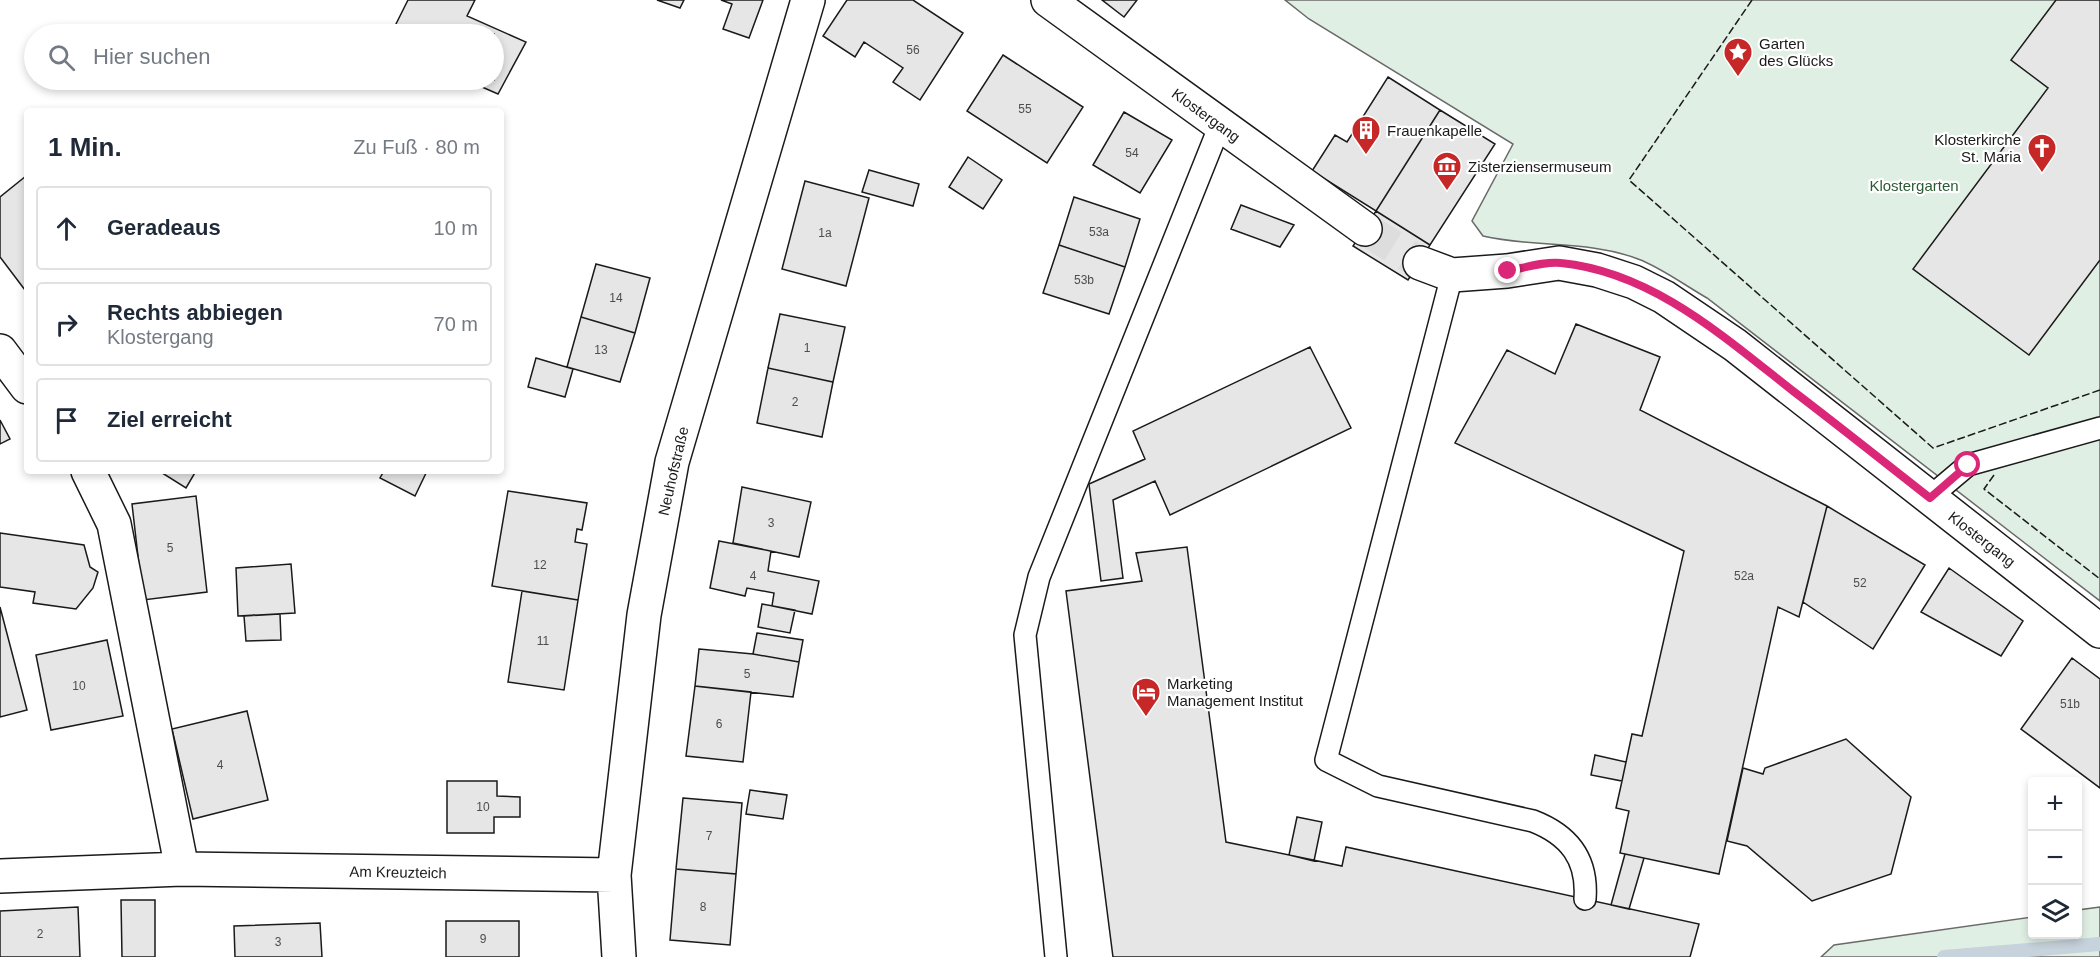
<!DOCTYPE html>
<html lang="de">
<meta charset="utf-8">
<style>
body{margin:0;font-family:Arial,sans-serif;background:#f2f2f3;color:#1f2937}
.controls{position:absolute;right:18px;bottom:18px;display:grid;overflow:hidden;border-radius:6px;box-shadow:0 3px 9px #0003}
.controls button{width:54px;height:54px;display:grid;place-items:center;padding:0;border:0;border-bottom:2px solid #e0e1e3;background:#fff;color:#1f2937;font:30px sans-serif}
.stop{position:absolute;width:18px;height:18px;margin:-14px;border:4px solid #db2777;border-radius:50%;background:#fff}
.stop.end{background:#db2777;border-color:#fff;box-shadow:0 2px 6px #0008}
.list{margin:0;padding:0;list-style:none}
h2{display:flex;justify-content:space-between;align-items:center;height:78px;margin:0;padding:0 24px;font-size:26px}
h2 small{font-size:20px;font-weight:400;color:#747a83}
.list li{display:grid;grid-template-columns:39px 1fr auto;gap:18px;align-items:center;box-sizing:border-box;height:84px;margin:0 12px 12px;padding:0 12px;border:2px solid #e0e1e3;border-radius:6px}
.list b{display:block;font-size:22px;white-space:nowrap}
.list p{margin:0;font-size:20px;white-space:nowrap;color:#747a83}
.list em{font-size:20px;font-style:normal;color:#747a83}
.icon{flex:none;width:33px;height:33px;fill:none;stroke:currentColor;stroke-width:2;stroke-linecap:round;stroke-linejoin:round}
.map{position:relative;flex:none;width:2100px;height:957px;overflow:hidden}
.search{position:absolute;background:#fff;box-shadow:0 3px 9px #0003;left:24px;top:24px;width:480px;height:66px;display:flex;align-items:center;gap:15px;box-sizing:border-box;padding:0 21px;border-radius:33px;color:#747a83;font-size:22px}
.panel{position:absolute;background:#fff;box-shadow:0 3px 9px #0003;left:24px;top:108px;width:480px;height:366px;border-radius:6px}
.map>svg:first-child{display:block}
.green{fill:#e0efe3;stroke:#6a6a6a;stroke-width:1.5}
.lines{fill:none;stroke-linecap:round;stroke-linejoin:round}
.stream{stroke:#c6d2dc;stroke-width:14}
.building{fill:#e6e6e6;stroke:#1a1a1a;stroke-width:1.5}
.minor-tunnel{stroke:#ddd;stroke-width:33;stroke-dasharray:33 16;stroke-linecap:butt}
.service-casing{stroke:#1a1a1a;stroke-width:24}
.minor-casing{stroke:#1a1a1a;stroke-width:36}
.service{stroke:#fff;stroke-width:21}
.minor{stroke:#fff;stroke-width:33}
.fence{stroke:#1a1a1a;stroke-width:1.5;stroke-dasharray:8 3;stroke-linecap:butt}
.route{stroke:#db2777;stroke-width:8}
.labels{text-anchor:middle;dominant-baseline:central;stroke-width:4.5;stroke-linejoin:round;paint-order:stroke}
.number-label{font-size:12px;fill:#4d4d4d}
.poi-label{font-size:15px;fill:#1a1a1a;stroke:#fff;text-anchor:start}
.street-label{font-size:15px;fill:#1a1a1a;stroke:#fff}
.park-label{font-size:15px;fill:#2b5a34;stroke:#fff}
</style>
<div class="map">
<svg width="2100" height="957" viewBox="0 0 2100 957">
<rect width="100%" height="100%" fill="#fff"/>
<path class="green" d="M1285,0H2100V601L1707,298C1686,286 1660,267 1638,259C1589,240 1534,248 1483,236L1472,221L1513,144L1309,19Z
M2100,907V957H1821L1834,945L2032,917V934H2078V910Z"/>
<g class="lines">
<path class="stream" d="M1944,957L2100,944"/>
</g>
<path class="building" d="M408,0H475L467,16L526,42L498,94L466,80H494V34H391Z
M657,0H684L680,8Z
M721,0H763L749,38L723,29L732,4Z
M847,0H913L963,33L920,100L893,82L903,68L864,42L855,57L823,36Z
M1102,0H1137L1124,17Z
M2056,0H2100V260L2029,355L1913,269L2048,88L2011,60Z
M1003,55L1083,107L1047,163L967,111Z
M1388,77L1440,110L1376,211L1312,171L1335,135L1347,142Z
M1440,110L1495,144L1430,245L1376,211Z
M1124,112L1172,140L1140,193L1093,165Z
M968,157L1002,180L983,209L949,187Z
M869,170L919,184L913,206L862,192Z
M26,176L27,289L25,290L0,257V197Z
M805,181L869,198L846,286L782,269Z
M1074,197L1140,219L1125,267L1059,245Z
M1241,205L1294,225L1280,247L1231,229Z
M1376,211L1430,245L1408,280L1353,246Z
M1059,245L1125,267L1109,314L1043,293Z
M596,264L650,278L635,333L581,317Z
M780,314L845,327L833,382L768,368Z
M581,317L635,333L620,382L567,367Z
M1576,324L1660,357L1640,410L1827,506L1799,617L1778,607L1719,874L1620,853L1629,811L1616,808L1622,781L1632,734L1642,736L1684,551L1455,443L1507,350L1555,374Z
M1310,347L1351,428L1170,515L1155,481L1113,500L1123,578L1101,581L1089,484L1145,459L1133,431Z
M536,358L573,369L565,397L528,387Z
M768,368L833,382L822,437L757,423Z
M0,420L10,439L0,444Z
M159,471H196L186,488Z
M384,471H427L415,496L380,478Z
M742,487L811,502L799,557L733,543Z
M508,491L587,503L582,530L577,529L575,542L587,544L578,600L492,586Z
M196,496L207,592L143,600L132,504Z
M1827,506L1925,565L1873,649L1803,602Z
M0,533L84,545L90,567L98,572L93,588L76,609L33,603L35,592L0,587Z
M719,541L771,551L768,571L819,581L812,614L772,606L774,593L747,588L745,596L710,588Z
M1187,547L1226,842L1342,866L1346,847L1699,924L1690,957H1113L1066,591L1142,581L1136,553Z
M291,564L295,613L238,616L236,568Z
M1949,568L2023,621L2001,656L1921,612Z
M522,591L578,600L564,690L508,682Z
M762,604L795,610L790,633L758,627Z
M0,607L27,710L0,717Z
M280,614L281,640L246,641L244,616Z
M757,633L803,640L799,662L753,654Z
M107,640L123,716L51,730L36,655Z
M699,649L753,654L799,662L793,697L695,686Z
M2072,658L2100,679V788L2021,729Z
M695,686L751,692L743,762L686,756Z
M247,711L268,800L193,819L172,729Z
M1846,739L1911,797L1891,874L1812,901L1747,846L1727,841L1743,768L1763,774L1765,768Z
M1595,755L1626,762L1622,781L1591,775Z
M447,781H497V796L520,797V817H494V833H447Z
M750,790L787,795L783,819L746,814Z
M683,798L742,803L736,874L676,869Z
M1297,817L1322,822L1314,861L1289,855Z
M1625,854L1644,858L1629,909L1611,905Z
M676,869L736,874L730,945L670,940Z
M121,900H155V957H122Z
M78,907L80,957H0V911Z
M446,921H519V957H446Z
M320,923L322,957H235L234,926Z"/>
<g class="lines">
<path class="minor-tunnel" d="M1365,229L1420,263"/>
<g class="service-casing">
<path id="service" d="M1452,275L1326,760L1378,786L1533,821C1569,835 1588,859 1585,899
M1930,497L1968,465L2100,428
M1056,957L1025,635L1039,577L1220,125"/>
</g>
<g class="minor-casing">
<path id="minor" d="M1048,0L1365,229
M1420,263L1452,275L1507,271L1559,263L1597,270L1634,282L1664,297L1735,345L2100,631
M0,351L27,387
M88,471L114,524L182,869
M0,876L182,869L614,875
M619,957L614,875L644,615L672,462L808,0"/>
</g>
<use href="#service" class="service"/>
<use href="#minor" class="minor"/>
<path class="fence" d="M1752,0L1629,180L1933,448L2100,390
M1994,475L1984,489L2100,579"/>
</g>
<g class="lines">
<path class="route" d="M1508,271C1524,268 1545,261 1561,263C1652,272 1724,337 1793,391C1839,426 1884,462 1930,498L1968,465"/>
</g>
<defs>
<g id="sight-pin" transform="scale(1.5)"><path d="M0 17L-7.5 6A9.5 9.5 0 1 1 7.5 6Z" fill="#c62828" stroke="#fff"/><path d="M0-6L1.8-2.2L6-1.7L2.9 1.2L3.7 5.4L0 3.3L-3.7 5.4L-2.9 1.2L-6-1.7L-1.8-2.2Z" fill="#fff"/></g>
<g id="building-pin" transform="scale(1.5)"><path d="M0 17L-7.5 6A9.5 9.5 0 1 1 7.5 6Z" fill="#c62828" stroke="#fff"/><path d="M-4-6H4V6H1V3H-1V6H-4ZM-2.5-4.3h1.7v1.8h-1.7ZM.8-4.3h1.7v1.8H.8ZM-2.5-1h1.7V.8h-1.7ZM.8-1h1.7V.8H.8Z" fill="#fff"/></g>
<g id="church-pin" transform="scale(1.5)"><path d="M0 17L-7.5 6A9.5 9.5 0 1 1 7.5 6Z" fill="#c62828" stroke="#fff"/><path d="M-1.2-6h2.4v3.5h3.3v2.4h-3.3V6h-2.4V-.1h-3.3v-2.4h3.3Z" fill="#fff"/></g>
<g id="museum-pin" transform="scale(1.5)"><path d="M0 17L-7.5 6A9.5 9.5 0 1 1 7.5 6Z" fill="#c62828" stroke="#fff"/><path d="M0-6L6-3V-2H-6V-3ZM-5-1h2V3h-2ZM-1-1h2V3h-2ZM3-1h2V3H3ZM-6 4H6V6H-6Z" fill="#fff"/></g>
<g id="hotel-pin" transform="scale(1.5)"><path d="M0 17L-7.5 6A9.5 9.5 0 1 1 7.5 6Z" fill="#c62828" stroke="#fff"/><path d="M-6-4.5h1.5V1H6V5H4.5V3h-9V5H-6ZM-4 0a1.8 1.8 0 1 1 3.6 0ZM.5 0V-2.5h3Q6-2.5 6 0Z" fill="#fff"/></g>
</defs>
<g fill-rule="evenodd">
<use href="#sight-pin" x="1738" y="52"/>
<use href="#building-pin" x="1366" y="130"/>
<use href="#church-pin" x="2042" y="148"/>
<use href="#museum-pin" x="1447" y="166"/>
<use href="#hotel-pin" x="1146" y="692"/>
</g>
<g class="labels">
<g class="number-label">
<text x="913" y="50">56</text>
<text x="1025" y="109">55</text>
<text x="1132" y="153">54</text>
<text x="1099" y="232">53a</text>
<text x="825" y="233">1a</text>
<text x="1084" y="280">53b</text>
<text x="616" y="298">14</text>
<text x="807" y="348">1</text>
<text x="601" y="350">13</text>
<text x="795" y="402">2</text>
<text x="771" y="523">3</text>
<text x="170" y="548">5</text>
<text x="540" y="565">12</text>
<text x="753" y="576">4</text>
<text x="1744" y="576">52a</text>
<text x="1860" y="583">52</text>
<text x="543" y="641">11</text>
<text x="747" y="674">5</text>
<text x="79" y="686">10</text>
<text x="2070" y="704">51b</text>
<text x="719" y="724">6</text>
<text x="220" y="765">4</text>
<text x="483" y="807">10</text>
<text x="709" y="836">7</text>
<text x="703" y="907">8</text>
<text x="40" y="934">2</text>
<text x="483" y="939">9</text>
<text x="278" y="942">3</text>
</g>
<g class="poi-label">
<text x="1759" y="43">Garten<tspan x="1759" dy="17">des Glücks</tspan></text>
<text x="1387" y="130">Frauenkapelle</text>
<text x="2021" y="139" text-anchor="end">Klosterkirche<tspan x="2021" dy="17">St. Maria</tspan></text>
<text x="1468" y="166">Zisterziensermuseum</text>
<text x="1167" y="683">Marketing<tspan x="1167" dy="17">Management Institut</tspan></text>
</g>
<g class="street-label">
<text transform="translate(1206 115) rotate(36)">Klostergang</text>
<text transform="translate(673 471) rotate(-77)">Neuhofstraße</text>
<text transform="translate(1982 539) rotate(38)">Klostergang</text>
<text transform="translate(398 872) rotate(1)">Am Kreuzteich</text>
</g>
<g class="park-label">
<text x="1914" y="185">Klostergarten</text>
</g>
</g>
</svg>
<div class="controls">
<button>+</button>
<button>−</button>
<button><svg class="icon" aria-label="layers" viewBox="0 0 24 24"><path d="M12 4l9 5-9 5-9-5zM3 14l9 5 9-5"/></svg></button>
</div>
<div class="stop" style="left:1968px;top:465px"></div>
<div class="stop end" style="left:1508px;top:271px"></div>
<div class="search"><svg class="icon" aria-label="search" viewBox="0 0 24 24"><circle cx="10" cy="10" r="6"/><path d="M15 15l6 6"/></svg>Hier suchen</div>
<section class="panel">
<h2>1 Min.<small>Zu Fuß · 80 m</small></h2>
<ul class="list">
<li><svg class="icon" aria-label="ahead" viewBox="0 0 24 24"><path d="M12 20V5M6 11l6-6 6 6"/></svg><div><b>Geradeaus</b></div><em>10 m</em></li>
<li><svg class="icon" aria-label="right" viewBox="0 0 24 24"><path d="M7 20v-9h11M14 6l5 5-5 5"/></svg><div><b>Rechts abbiegen</b><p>Klostergang</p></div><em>70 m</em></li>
<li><svg class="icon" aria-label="arrive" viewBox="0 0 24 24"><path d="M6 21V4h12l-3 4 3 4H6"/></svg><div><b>Ziel erreicht</b></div></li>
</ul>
</section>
</div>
